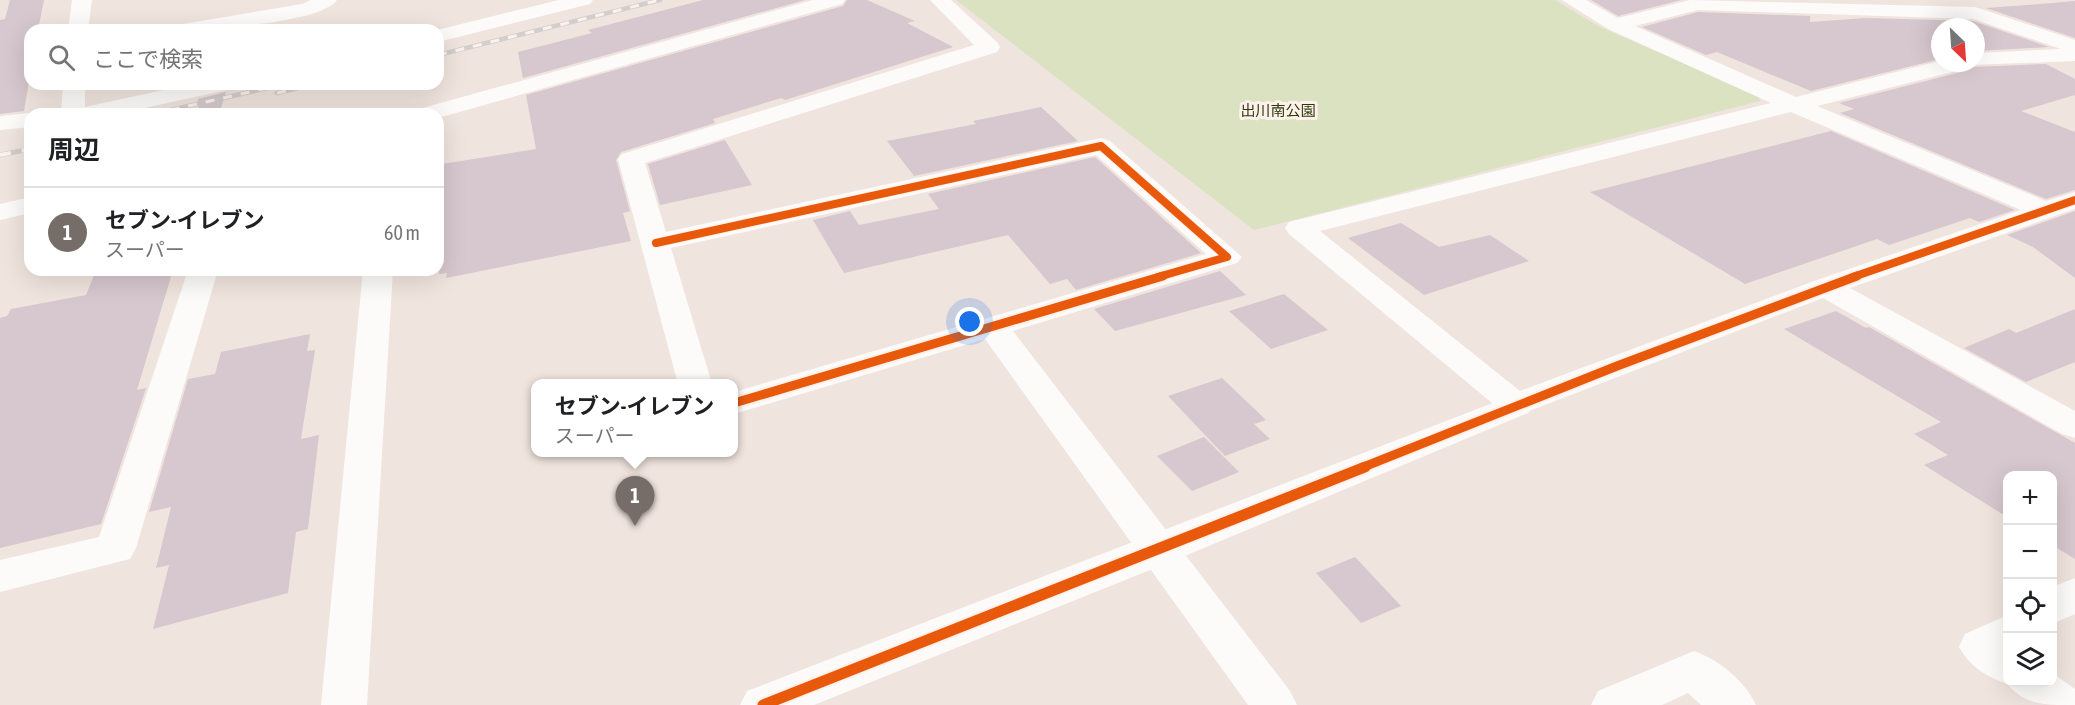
<!DOCTYPE html>
<html lang="ja">
<meta charset="utf-8">
<style>
body{margin:0;font-family:"Asap Condensed","Noto Sans JP",sans-serif;background:#f6f6f6;color:#202124}
.controls{position:absolute;right:18px;bottom:18px;display:grid;overflow:hidden;border-radius:12px;box-shadow:0 6px 24px #0002}
.controls button{width:54px;height:54px;display:grid;place-items:center;padding:0;border:0;border-bottom:2px solid #e0e0e0;background:#fff;color:#202124;font:30px sans-serif}
.compass{position:absolute;left:1931px;top:18px;width:54px;height:54px;border-radius:50%;background:#fff;box-shadow:0 6px 24px #0002;rotate:155deg}
.you{position:absolute;left:970px;top:322px;width:21px;height:21px;margin:-15px;border:4px solid #fff;border-radius:50%;background:#1a73e8;box-shadow:0 0 0 9px #1a73e833}
.badge{display:grid;place-items:center;width:39px;height:39px;border-radius:50%;background:#766c68;color:#fff;font-size:20px;font-weight:700}
.pin{position:absolute;translate:-50% -50px;filter:drop-shadow(0 2px 3px #0008)}
.pin::after{content:'';position:absolute;top:32px;width:21px;height:18px;background:inherit;clip-path:polygon(0 0,100% 0,50% 100%)}
.popup{position:absolute;left:531px;top:379px;width:207px;height:78px;box-sizing:border-box;display:grid;place-content:center;border-radius:12px;background:#fff;filter:drop-shadow(0 2px 4px #0005);font-size:20px;white-space:nowrap;color:#757577}
.popup b{font-size:22px;color:#202124}
.popup::after{content:'';position:absolute;left:50%;top:100%;margin-left:-12px;border:12px solid transparent;border-top-color:#fff}
.list{margin:0;padding:0;list-style:none}
h2{display:flex;justify-content:space-between;align-items:center;height:78px;margin:0;padding:0 24px;font-size:26px}
h2 small{font-size:20px;font-weight:400;color:#757577}
.list li{display:grid;grid-template-columns:39px 1fr auto;gap:18px;align-items:center;box-sizing:border-box;height:90px;padding:0 24px;border-top:2px solid #e0e0e0}
.list b{display:block;font-size:22px;white-space:nowrap}
.list p{margin:0;font-size:20px;white-space:nowrap;color:#757577}
.list em{font-size:20px;font-style:normal;color:#757577}
.icon{flex:none;width:33px;height:33px;fill:none;stroke:currentColor;stroke-width:2;stroke-linecap:round;stroke-linejoin:round}
.map{position:relative;flex:none;width:2075px;height:705px;overflow:hidden}
.search{position:absolute;background:#fff;box-shadow:0 6px 24px #0002;left:24px;top:24px;width:420px;height:66px;display:flex;align-items:center;gap:15px;box-sizing:border-box;padding:0 21px;border-radius:18px;color:#757577;font-size:22px}
.panel{position:absolute;background:#fff;box-shadow:0 6px 24px #0002;left:24px;top:108px;width:420px;height:168px;border-radius:18px}
.map>svg:first-child{display:block}
.green{fill:#dbe2c1}
.building{fill:#d7c7ce}
.lines{fill:none;stroke-linecap:round;stroke-linejoin:round}
.street{fill:#fdfbfa;fill-rule:evenodd}
.secondary{fill:#fdfbfa;fill-rule:evenodd}
.rail-far1-casing{stroke:#d1cecd;stroke-width:4.5}
.rail-casing{stroke:#d1cecd;stroke-width:5}
.rail-far1{stroke:#fef0ea;stroke-width:3;stroke-dasharray:9;stroke-linecap:butt}
.rail{stroke:#fef0ea;stroke-width:4;stroke-dasharray:11;stroke-linecap:butt}
.cycleway-far2-casing{stroke:#fef0ea;stroke-width:10}
.cycleway-far1-casing{stroke:#fef0ea;stroke-width:13}
.cycleway-casing{stroke:#fef0ea;stroke-width:15}
.cycleway-far2{stroke:#e8590c;stroke-width:8}
.cycleway-far1{stroke:#e8590c;stroke-width:9}
.cycleway{stroke:#e8590c;stroke-width:11}
.labels{text-anchor:middle;dominant-baseline:central;stroke-width:6;stroke-linejoin:round;paint-order:stroke}
.far-park-label{font-size:15px;fill:#2a3a09;stroke:#fef0ea}
</style>
<div class="map">
<svg width="2075" height="705" viewBox="0 0 2075 705">
<rect width="100%" height="100%" fill="#f0e4de"/>
<path class="green" d="M956,0H1555L1600,27L1758,95L1760,101L1254,230Z"/>
<path class="building" d="M10,0H44L38,30H30V76L24,111L0,114V20L5,19Z
M703,0H805L523,78L518,52L592,33L588,30Z
M847,0H867L915,21L907,23L953,47L785,100L781,98L713,119L715,123L621,152L616,160L630,211L623,213L631,241L446,278L447,273L439,274L442,164L536,149L526,95L843,6Z
M1591,0H1681L1618,16Z
M2075,1V38L1986,8L2053,3Z
M1698,12L1810,16V22L1866,18L1973,21L2049,47L1976,51V27H1940V59L1811,91L1717,52L1706,55L1642,27Z
M2046,64L2075,79V95L2021,111L2075,132V190L2046,199L1840,113L1854,109L1839,103L1969,70L1971,67Z
M226,92L219,114H199L198,99Z
M1041,107L1078,141L914,176L887,141L976,124L973,121Z
M1831,131L2015,210L1979,222L1970,218L1889,245L1877,239L1745,284L1590,192Z
M725,140L752,185L660,205L648,164Z
M1095,157L1201,253L1076,290L1067,279L1050,284L1008,235L844,273L813,220L850,211L859,225L939,209L928,194Z
M2075,211V278L2033,247L2007,235Z
M1401,223L1439,247L1490,235L1529,261L1424,295L1348,238Z
M96,270H173L137,390L146,388L101,524L0,548V318L7,316L11,309L86,295Z
M1220,271L1246,295L1115,331L1094,309Z
M1284,294L1328,330L1271,349L1229,311Z
M2075,309V362L2026,382L1964,348L2009,329L2016,333Z
M1836,311L1866,328L1869,327L2075,443V559L2052,545V476H2007V517L1924,465L1948,455L1914,434L1941,422L1784,329Z
M310,334L307,351L315,350L301,439L319,435L308,529L296,532L288,593L153,629L169,565L156,568L171,507L149,512L188,379L215,374L221,352Z
M1222,378L1266,420L1254,424L1270,439L1225,456L1168,396Z
M1204,437L1239,472L1192,491L1157,456Z
M1355,557L1401,606L1361,623L1316,573Z"/>
<g class="lines">
<path class="street" d="M72,0H92L88,30H68Z
M311,0H337C320,24 203,30 173,30L176,26L183,24L302,4Z
M559,0H593L590,4L438,42L437,30Z
M930,0H951L997,42L1000,47L997,52L645,163L666,232L1101,138L1110,141L1242,257L1237,263L1013,331L1290,691L1297,705H1248L985,339L734,414V392L1206,254L1096,155L671,248L712,384H678L618,159L622,154L974,45Z
M1562,0H1586L1618,18L1690,0L1975,7L2075,40V61L1970,65L1968,68L1817,106L2046,201L2075,192V209L1850,288L2075,411V438L2062,434L1823,298L1516,416L1504,413L1289,234L1285,228L1289,222L1771,103L1608,29ZM1698,10L1973,19L2061,49L1976,53V63L1940,61L1796,97L1635,26ZM1791,112L2021,210L1814,281L1520,391L1320,231Z
M63,84H85V107L191,84H234L231,89L117,114H61Z
M30,113L35,114H30V127L0,130V116Z
M30,197V213L0,220V204Z
M188,270H218L136,548L130,559L0,592V560L99,537Z
M2075,578V614L2052,624V587Z
M2008,615V682H2052V673L2075,689V705C2047,705 2023,705 2008,684C1988,678 1969,666 1959,647L1965,634Z
M1694,651C1719,660 1745,681 1756,705H1701L1688,693L1662,705H1591L1598,691Z"/>
<path class="secondary" d="M813,0H845L842,4L438,118V114H415L419,109Z
M363,270H393L367,705H321Z
M1516,394L1528,397L1534,405L1528,413L1175,560L814,705H740L747,691Z"/>
<g class="rail-far1-casing">
<path id="rail-far1" d="M438,55L660,0
M277,93L315,84
M153,114L285,84"/>
</g>
<g class="rail-casing">
<path id="rail" d="M0,155L30,149"/>
</g>
<use href="#rail-far1" class="rail-far1"/>
<use href="#rail" class="rail"/>
<g class="cycleway-far2-casing">
<path id="cycleway-far2" d="M656,243L1101,146L1227,257L1158,277
M1853,277L2075,200"/>
</g>
<g class="cycleway-far1-casing">
<path id="cycleway-far1" d="M734,403L1163,276
M1361,468L1617,366L1857,276"/>
</g>
<g class="cycleway-casing">
<path id="cycleway" d="M763,705L1365,467"/>
</g>
<use href="#cycleway-far2" class="cycleway-far2"/>
<use href="#cycleway-far1" class="cycleway-far1"/>
<use href="#cycleway" class="cycleway"/>
</g>
<g class="labels">
<g class="far-park-label">
<text x="1278" y="110">出川南公園</text>
</g>
</g>
</svg>
<div class="controls">
<button>+</button>
<button>−</button>
<button><svg class="icon" aria-label="locate" viewBox="0 0 24 24"><circle cx="12" cy="12" r="6"/><path d="M12 2v4M12 18v4M2 12h4M18 12h4"/></svg></button>
<button><svg class="icon" aria-label="layers" viewBox="0 0 24 24"><path d="M12 4l9 5-9 5-9-5zM3 14l9 5 9-5"/></svg></button>
</div>
<svg class="compass" viewBox="-18 -18 36 36"><path d="M0-13l5 13h-10z" fill="#e53935"/><path d="M0 13l5-13h-10z" fill="#757577"/></svg>
<div class="you"></div>
<div class="pin badge" style="left:635px;top:526px">1</div>
<div class="popup"><b>セブン-イレブン</b>スーパー</div>
<div class="search"><svg class="icon" aria-label="search" viewBox="0 0 24 24"><circle cx="10" cy="10" r="6"/><path d="M15 15l6 6"/></svg>ここで検索</div>
<section class="panel">
<h2>周辺<small></small></h2>
<ul class="list">
<li><span class="badge">1</span><div><b>セブン-イレブン</b><p>スーパー</p></div><em>60 m</em></li>
</ul>
</section>
</div>
